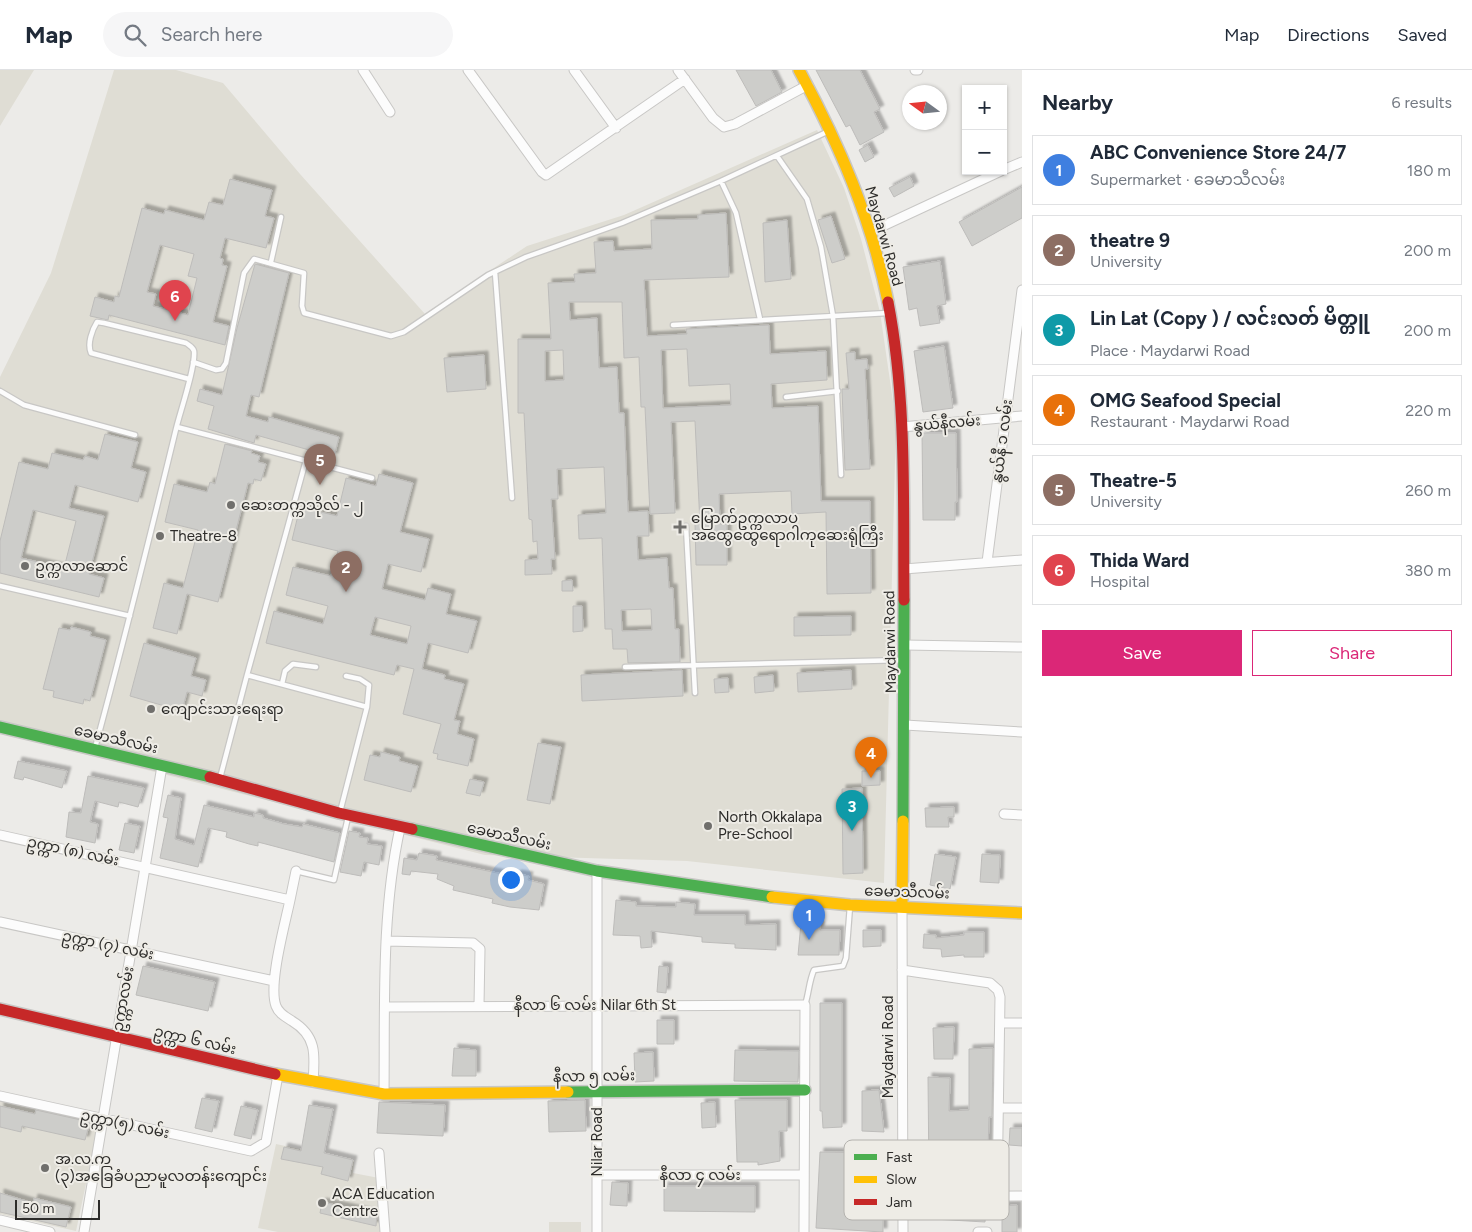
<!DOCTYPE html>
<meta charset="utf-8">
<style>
body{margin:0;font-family:Figtree,"Noto Sans Myanmar",sans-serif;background:#f6f6f7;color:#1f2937}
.controls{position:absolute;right:15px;top:15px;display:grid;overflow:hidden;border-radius:0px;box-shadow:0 1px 4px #0004}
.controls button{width:45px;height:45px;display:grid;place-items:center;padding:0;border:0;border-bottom:1px solid #e0e1e3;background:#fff;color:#1f2937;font:25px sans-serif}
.compass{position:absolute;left:902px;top:15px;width:45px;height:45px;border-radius:50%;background:#fff;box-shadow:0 1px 4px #0004;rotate:285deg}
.scale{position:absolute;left:15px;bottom:12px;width:85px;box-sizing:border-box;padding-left:5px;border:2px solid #2d2c2a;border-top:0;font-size:14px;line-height:18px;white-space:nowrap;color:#2d2c2a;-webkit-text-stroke:4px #eeece6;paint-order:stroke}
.you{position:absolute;left:510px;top:809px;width:18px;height:18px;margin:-12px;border:4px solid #fff;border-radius:50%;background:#1a73e8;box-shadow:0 0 0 8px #1a73e833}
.badge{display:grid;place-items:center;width:32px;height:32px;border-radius:50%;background:#db2777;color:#fff;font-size:16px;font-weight:700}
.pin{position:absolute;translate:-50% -41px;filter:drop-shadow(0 1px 2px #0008)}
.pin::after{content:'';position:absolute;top:26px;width:18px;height:15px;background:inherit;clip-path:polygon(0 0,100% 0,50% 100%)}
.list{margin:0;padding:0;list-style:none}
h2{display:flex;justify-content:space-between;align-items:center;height:65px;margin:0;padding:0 20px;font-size:21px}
h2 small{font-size:16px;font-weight:400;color:#747a83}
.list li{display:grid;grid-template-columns:32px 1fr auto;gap:15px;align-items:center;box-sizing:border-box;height:70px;margin:0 10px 10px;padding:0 10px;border:1px solid #e0e1e3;border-radius:0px}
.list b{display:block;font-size:19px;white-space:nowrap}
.list p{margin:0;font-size:16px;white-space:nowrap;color:#747a83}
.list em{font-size:16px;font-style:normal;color:#747a83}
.actions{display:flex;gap:10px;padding:15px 20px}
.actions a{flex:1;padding:11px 0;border:1px solid #db2777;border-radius:0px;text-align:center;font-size:18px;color:#db2777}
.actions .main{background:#db2777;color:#fff}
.icon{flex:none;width:28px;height:28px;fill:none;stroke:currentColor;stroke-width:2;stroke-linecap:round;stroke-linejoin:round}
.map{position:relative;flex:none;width:1022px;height:1162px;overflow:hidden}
header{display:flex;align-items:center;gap:30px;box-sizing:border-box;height:70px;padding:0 25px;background:#fff;border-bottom:1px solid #e0e1e3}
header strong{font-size:24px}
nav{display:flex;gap:28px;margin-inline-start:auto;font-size:18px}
.search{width:350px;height:45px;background:#f6f6f7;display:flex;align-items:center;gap:12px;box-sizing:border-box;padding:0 18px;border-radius:28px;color:#747a83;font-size:19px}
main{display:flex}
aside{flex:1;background:#fff}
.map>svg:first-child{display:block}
.built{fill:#dfddd4}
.building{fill:#cdcdca;stroke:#bdbcba;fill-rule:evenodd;filter:url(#shadow)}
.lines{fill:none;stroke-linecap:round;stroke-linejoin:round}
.lane-casing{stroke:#c8c7c5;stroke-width:7}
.street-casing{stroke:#c8c7c5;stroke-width:11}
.fast-casing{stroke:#c8c7c5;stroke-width:14}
.slow-casing{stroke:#c8c7c5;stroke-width:14}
.jam-casing{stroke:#c8c7c5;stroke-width:14}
.lane{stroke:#fcfcfc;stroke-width:4.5}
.street{stroke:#fcfcfc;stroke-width:9}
.fast{stroke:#4caf50;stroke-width:11}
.slow{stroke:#ffc107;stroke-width:11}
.jam{stroke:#c62828;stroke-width:11}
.poi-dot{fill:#706f6c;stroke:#eeece6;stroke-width:2}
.labels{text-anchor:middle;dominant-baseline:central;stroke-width:4;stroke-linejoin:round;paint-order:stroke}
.street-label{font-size:15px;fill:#2d2c2a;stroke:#eeece6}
.poi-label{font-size:15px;fill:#2d2c2a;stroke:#eeece6;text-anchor:start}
.key{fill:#eeece6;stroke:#b4b2ae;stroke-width:1}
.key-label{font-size:14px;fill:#2d2c2a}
</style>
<header>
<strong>Map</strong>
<div class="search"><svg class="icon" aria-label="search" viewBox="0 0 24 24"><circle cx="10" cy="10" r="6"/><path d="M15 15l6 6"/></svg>Search here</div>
<nav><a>Map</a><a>Directions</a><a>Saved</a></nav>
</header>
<main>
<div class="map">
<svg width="1022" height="1162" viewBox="0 0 1022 1162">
<defs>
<filter id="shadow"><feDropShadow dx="4" dy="-4" stdDeviation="1" flood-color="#0004"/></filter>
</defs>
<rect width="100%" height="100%" fill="#ecebe8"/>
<path class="built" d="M0,0H34L0,56Z
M114,0H176L223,13L300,104L425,244L527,176L624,145L817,60L844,118L861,169L880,242L896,352L884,813L687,791L485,785L0,663V307L51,203Z
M0,1031L99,1052L76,1161L0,1144Z
M276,1074L354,1091L353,1103L379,1108L383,1162H278L258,1158Z
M581,1152V1162H549V1152Z"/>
<path class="building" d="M736,0H771L782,22L756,36Z
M816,0H860L880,39L874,42L884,62L860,75L850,55L846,57Z
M868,75L874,87L865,92L859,80Z
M910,107L914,116L894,127L889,118Z
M230,109L272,120L265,146L274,148L266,178L225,168L220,188L223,189L222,195L227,196L213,252L229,256L225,275L109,245L108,250L90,246L95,227L114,232L115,226L119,227L142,138L164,144L165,140L204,150L209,132L223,135ZM160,175L194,184L188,206L197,208L188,245L153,236L156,224L147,222Z
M1022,117V148L972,176L959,152Z
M726,143L729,207L644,210L647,266L687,264L686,259L769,255L770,284L826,281L827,310L771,314L772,338L818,336L821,431H870L871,523L827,524L826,442L792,444L791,421L719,424L720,454H727V495H696L695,454H700L695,351L671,352L675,443L650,444L645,337H641L639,287L624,288L622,232H569L570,250L597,248L599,298L617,297L619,343H624L628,442L648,441L649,466H637L638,490L667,488L669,518H673L675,559H679L680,592L628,593L627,579H613L612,559H605L602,468L579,469L578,445L606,443L604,397L557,399L558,429H551L555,489H551L552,504L525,505V490L538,489L537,471L533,472L532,450L529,449L524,343H518V269H551L548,213L575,212L574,204L596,203L594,172L613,171L614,181L652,179L651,150L698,149V145ZM687,279L689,316L730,314L731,335L663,338L661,280ZM563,280L564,310L545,311V281ZM651,539L652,560L622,561L621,540Z
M831,146L845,189L832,193L818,150Z
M787,150L791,209L765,212L763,153Z
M940,191L946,234L937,236L940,253L920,256L917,238L909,240L903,197Z
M255,194L289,203L259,327L251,325L246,346L268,352L269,347L339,367L334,387L256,365L254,373L208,359L214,336L197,331L200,319L222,325L237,258Z
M944,276L953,338L923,342L914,281Z
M855,282V290L867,289L868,299H865L870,399L845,400L842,319H849L846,283Z
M484,285L486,319L447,322L444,288Z
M922,363H956L957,432H955V450H923Z
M105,364L138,372L131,398L146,402L138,432L75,415L69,438L104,446L89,504L104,508L99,527L0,503V471L19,392L48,399L52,383L83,390L85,386L98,390ZM33,440L76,451L64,498L21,488Z
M225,374L252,381L251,383L260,386L258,392L266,394L261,411L254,409L253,414L248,413L218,532L187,524L177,564L153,558L164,513L183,518L198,460L165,452L174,414L207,422L210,412L215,414Z
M379,404L413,413L400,462L429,469L421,502L388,494L382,519L425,530L428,518L451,524L446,544L477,551L468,583L428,573L422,599L445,605L444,609L464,614L454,650L460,651L457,664L474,669L468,696L437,689L438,684L433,683L441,654L403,644L414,599L397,595L394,605L266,573L274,541L323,554L328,536L286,525L293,497L331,506L338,481L292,470L300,437L337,446L346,408L376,416ZM375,547L411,556L407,574L370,565Z
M572,510L573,521H562V511Z
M573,536H582L583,561L573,562Z
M851,546V565L794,566V547Z
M71,557L91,562L90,566L106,570L90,631L84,629L83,634L53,627L54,621L43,619L59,558L70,560Z
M144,573L196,588L191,606L206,610L202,626L187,622L182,641L130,626Z
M682,600L683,626L582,631L581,605Z
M851,600L852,619L798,622L797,603Z
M773,605L774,621L755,623L754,607Z
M728,608L729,622L715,623L714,609Z
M538,673L561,677L550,734L527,730Z
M381,682L400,687L399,691L418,696L411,722L364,710L370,685L380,687Z
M18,691L67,701L62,718L24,707L23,710L14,708Z
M862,701H880V715L862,716Z
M88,706L144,718L138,737L119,732L118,737L95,731L90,752L98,754L95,773L66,767L69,742L81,743Z
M470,709L484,712L480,726L466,723Z
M862,718L863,803L843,804L842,719Z
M168,725L181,728L175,769L194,775L204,735L254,747V743L263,745V748L284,754L302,757L303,754L340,763L334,792L258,772V776L249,774L226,767L227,762L208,758L198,797L160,788L168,748L163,747Z
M954,737V747H948L949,757H926L925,738Z
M125,753L140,756L134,783L119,780Z
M349,761L360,763L359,767L368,768L367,774L382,776L379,795L364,792L361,806L340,802Z
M419,783L437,786L436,790L516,807L517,804L529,806L528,810L544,814L539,840L510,837L492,833L493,829L453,820L454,816L437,809L438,804L411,801L410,805L402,804L404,788L417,790Z
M935,784L956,787L950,819L930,815Z
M982,784L1000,785L999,813L980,812Z
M616,830L636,832V836L676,837V832L695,834L694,845H745V855L776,854V880L735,878V874L702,872V867L651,861L652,877L641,878L640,866L613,865Z
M801,853L820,855V860H840L839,885H798Z
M863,860H881V876L863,877Z
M964,862H984V887H964V885L942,887L941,879L923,878L924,864L936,865V868L964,865Z
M143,896L215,912L208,941L136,925Z
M659,896L668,897L666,923L657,922Z
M820,933H842V1057L823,1058L822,1041H820Z
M657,950H674V974H657Z
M954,957L953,989H934L933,958Z
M454,978L476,980V1006H452Z
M993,978L992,1047H989L988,1081L991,1082V1101L972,1100L973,1079H971V1072L947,1073L954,1120L924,1121V1110H929L928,1007L950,1008L949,1041L969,1040V979Z
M735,980L799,981L798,1012L734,1011Z
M653,982L654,1011L635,1012L634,983Z
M879,1020L884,1062L862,1061V1021Z
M202,1028L219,1031L212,1062L195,1058Z
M585,1030L586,1061L549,1062L548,1031Z
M735,1030H787V1061H779L780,1091L758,1095V1092H737Z
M379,1032L445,1035L443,1066L377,1063Z
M715,1032L716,1057L702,1058L701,1033Z
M309,1035L333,1039L324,1083L353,1090L348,1111L321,1104L323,1097L281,1089L284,1077L301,1081Z
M0,1036L35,1044L36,1040L90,1052L85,1070L22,1056L21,1062L0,1057Z
M241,1036L258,1040L251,1069L234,1065Z
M1010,1058H1022V1076L1009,1075Z
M820,1082L885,1083L886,1135H883V1162L816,1158Z
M612,1112L628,1113L627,1136L610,1135Z
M664,1116H755V1142L664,1141Z
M0,1123L33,1133L34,1128L71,1137L66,1157L0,1142Z
M322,1132L377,1144L376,1156L320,1143Z
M934,1133H986L985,1152L933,1149Z
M1017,1135V1162H1002V1136Z"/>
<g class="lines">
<g class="lane-casing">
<path id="lane" d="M777,86L807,129L821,177L833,246L841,405
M721,111L736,143L760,249
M271,192L281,147
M495,202L512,428
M673,255L888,243
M193,292L216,300L222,299L226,293L244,203L254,189L304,203L302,236L304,243L391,266L404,262L488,205L526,187L622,153L721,111L829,61
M0,321L24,335L135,365
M786,327L838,321
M177,357L372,408
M686,456L695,623
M0,516L130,546
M625,597L904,590
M247,605L306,390
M346,606L360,609L369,615L367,637
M282,614L285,601L293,594L316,597
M95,678C124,572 150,466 176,359C180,342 196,296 194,281C193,277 190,276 186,273L104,253L97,252C92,260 87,274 91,283L189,309
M220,708L247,605L367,637L340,742
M296,801L334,810L348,747
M805,935C809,923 809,911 814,900L843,896L846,888L850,836"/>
</g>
<g class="street-casing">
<path id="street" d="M363,0L390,42
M468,0L542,102L546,105L685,9
M574,0L616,58
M678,0L713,48L724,57L735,54L808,15
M915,0H918
M1003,100L1022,92
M870,162L1001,101
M902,357L1022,346
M987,492L1022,220
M904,499L1022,490
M905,575L1022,577
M905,655L1022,662
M1004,744L1022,745
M0,765L290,830L296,801
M290,830C285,854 268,915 276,936C279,944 286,947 292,951C317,966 315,985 313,1012
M902,836L903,1162
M0,852L274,911
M386,871L473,873L480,879L479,935
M902,900L990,913L998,920L1000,927L997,1126
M385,937L805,935L804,1162
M1000,953H1022
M384,1024C385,936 381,844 400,758
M0,1026L251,1081L266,1072L278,1005
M1000,1038H1022
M379,1083L385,1162
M597,1105H804
M903,1127L1022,1126
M0,1150L50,1162
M84,1162L162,696
M597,1162V801
M978,1162H987"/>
</g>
<g class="fast-casing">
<path id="fast" d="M0,657L210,707
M903,751L904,530
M412,759L597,801L772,827
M568,1022L805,1020"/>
</g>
<g class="slow-casing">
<path id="slow" d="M799,0C839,74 872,150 888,232
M772,827L850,835L1022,843
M902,836L903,751
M275,1004L384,1024L568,1022"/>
</g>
<g class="jam-casing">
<path id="jam" d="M888,232C907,330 903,431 904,530
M210,707L339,743L412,759
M0,939L275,1004"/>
</g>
<use href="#lane" class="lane"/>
<use href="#street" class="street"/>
<use href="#fast" class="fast"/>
<use href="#slow" class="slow"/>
<use href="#jam" class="jam"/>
</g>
<g class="poi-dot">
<circle cx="231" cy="435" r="5"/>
<path d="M677.5 449.5h5v5h5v5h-5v5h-5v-5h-5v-5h5z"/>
<circle cx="160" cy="466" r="5"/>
<circle cx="25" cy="496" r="5"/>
<circle cx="151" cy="639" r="5"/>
<circle cx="708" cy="756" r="5"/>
<circle cx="45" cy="1098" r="5"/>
<circle cx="322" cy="1133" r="5"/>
</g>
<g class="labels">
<g class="street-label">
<text transform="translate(884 166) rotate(74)">Maydarwi Road</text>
<text transform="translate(947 353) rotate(-5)">နွယ်နီလမ်း</text>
<text transform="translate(1002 371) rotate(-83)">နွယ်နီ ၁ လမ်း</text>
<text transform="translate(890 572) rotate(-91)">Maydarwi Road</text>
<text transform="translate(116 669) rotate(13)">ခေမာသီလမ်း</text>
<text transform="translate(509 766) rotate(12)">ခေမာသီလမ်း</text>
<text transform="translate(73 781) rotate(12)">ဥက္ကာ (၈) လမ်း</text>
<text transform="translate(907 822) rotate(2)">ခေမာသီလမ်း</text>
<text transform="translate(108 875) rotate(12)">ဥက္ကာ (၇) လမ်း</text>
<text transform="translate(123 929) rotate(-80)">ဥက္ကာလမ်း</text>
<text x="595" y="935">နီလာ ၆ လမ်း Nilar 6th St</text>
<text transform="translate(195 970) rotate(13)">ဥက္ကာ ၆ လမ်း</text>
<text transform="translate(888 977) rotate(-90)">Maydarwi Road</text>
<text transform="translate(594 1006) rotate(-1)">နီလာ ၅ လမ်း</text>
<text transform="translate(125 1054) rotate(12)">ဥက္ကာ(၅) လမ်း</text>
<text transform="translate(597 1072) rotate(-90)">Nilar Road</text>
<text x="700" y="1105">နီလာ ၄ လမ်း</text>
</g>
<g class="poi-label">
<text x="241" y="435">ဆေးတက္ကသိုလ် - ၂</text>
<text x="691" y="448">မြောက်ဥက္ကလာပ<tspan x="691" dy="17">အထွေထွေရောဂါကုဆေးရုံကြီး</tspan></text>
<text x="170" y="466">Theatre-8</text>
<text x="35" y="496">ဥက္ကလာဆောင်</text>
<text x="161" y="639">ကျောင်းသားရေးရာ</text>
<text x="718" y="747">North Okkalapa<tspan x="718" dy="17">Pre-School</tspan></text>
<text x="55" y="1089">အ.လ.က<tspan x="55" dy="17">(၃)အခြေခံပညာမူလတန်းကျောင်း</tspan></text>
<text x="332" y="1124">ACA Education<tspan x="332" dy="17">Centre</tspan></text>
</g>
</g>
<rect x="844" y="1070" width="165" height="80" rx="8" class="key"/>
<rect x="854" y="1084" width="23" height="6" fill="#4caf50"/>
<rect x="854" y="1106" width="23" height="7" fill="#ffc107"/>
<rect x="854" y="1129" width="23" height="6" fill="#c62828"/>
<g class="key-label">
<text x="886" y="1092">Fast</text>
<text x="886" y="1114">Slow</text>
<text x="886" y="1137">Jam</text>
</g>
</svg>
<div class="controls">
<button>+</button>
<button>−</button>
</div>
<svg class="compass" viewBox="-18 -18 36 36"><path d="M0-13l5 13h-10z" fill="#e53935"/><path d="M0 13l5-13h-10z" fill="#747a83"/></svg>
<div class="scale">50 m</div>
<div class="you"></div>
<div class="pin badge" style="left:809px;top:870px;background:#3f7fe0">1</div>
<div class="pin badge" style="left:346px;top:522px;background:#8d6e63">2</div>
<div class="pin badge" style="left:852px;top:761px;background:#0f9aa8">3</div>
<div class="pin badge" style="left:871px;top:708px;background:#e8710a">4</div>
<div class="pin badge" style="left:320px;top:415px;background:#8d6e63">5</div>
<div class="pin badge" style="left:175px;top:251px;background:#e0444e">6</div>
</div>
<aside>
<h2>Nearby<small>6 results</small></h2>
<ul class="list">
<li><span class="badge" style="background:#3f7fe0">1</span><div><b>ABC Convenience Store 24/7</b><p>Supermarket · ခေမာသီလမ်း</p></div><em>180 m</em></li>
<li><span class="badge" style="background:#8d6e63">2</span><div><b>theatre 9</b><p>University</p></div><em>200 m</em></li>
<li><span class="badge" style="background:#0f9aa8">3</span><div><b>Lin Lat (Copy ) / လင်းလတ် မိတ္တူ</b><p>Place · Maydarwi Road</p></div><em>200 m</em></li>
<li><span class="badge" style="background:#e8710a">4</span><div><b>OMG Seafood Special</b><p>Restaurant · Maydarwi Road</p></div><em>220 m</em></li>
<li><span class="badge" style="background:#8d6e63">5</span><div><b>Theatre-5</b><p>University</p></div><em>260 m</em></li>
<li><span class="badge" style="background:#e0444e">6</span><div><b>Thida Ward</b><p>Hospital</p></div><em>380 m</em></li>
</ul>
<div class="actions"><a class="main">Save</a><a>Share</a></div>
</aside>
</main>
